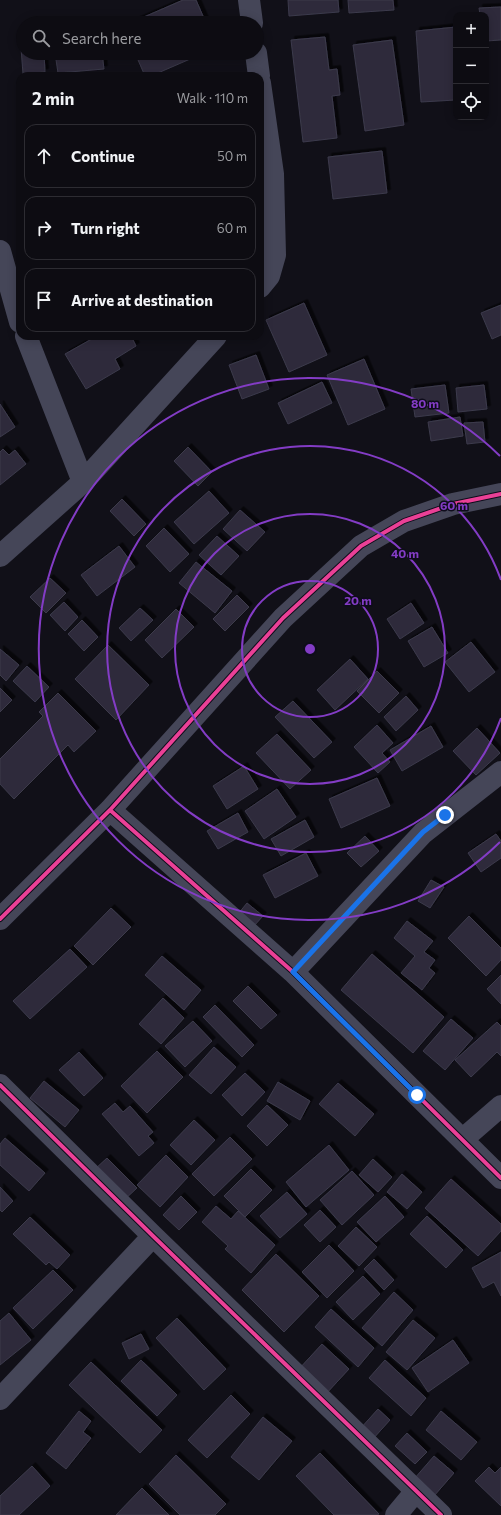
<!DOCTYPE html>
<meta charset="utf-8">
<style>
body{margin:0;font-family:Commissioner,sans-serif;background:#16151b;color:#f1f3f6}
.controls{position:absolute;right:12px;top:12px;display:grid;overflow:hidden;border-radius:8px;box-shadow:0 2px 10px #0003}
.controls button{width:36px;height:36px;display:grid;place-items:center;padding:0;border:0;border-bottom:1px solid #2d2c32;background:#0d0c12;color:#f1f3f6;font:20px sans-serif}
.stop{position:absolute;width:12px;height:12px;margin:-9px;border:3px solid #1a73e8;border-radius:50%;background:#fff}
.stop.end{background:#1a73e8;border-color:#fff;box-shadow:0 1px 4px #0008}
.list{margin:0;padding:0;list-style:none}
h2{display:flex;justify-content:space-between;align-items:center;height:52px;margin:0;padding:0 16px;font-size:17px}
h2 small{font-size:13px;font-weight:400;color:#9a9b9f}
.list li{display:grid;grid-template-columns:26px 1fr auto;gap:12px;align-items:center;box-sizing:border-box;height:64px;margin:0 8px 8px;padding:0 8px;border:1px solid #2d2c32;border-radius:12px}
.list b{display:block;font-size:15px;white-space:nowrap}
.list em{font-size:13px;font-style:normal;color:#9a9b9f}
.icon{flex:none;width:22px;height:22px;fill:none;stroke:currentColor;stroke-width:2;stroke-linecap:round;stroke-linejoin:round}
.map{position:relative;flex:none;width:501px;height:1515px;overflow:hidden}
.search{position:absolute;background:#0d0c12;box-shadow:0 2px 10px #0003;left:16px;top:16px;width:248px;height:44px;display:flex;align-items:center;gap:10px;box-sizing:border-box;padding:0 14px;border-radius:22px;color:#9a9b9f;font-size:15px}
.panel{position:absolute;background:#0d0c12;box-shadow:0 2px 10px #0003;left:16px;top:72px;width:248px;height:268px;border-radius:12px}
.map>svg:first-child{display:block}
.building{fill:#2e2c3a;stroke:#3c3a4c;filter:url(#shadow)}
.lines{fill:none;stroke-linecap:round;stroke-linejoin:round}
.minor{stroke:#454658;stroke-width:22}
.cycleway-casing{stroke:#0e0c1b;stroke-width:6}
.cycleway{stroke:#ea4096;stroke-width:4}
.route{stroke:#1a73e8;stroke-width:5}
.ring{fill:none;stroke:#833cc5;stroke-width:2}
.centre{fill:#833cc5;stroke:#0e0c1b;stroke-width:2}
.ring-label{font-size:12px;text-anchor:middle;font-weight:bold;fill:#833cc5;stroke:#0e0c1b;stroke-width:3;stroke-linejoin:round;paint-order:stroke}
</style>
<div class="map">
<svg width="501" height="1515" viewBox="0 0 501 1515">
<defs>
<filter id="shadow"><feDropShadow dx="3.5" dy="-3.5" stdDeviation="0" flood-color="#0009"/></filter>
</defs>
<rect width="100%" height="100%" fill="#111018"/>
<path class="building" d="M183,0H196L206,23H130Z
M288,0H338L339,12L289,16Z
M348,0H393L394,10L349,13Z
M501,7V40L486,41V15H480L479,8Z
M456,27V100L421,102L416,31Z
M325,37L329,70L337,69L340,95L332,96L337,138L303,142L291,40Z
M392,40L404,125L365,131L353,45Z
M21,48H23V53H44L45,72L23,74Z
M55,53H102L104,69L58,73Z
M135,53H204L151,76H145Z
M382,151L387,193L333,199L328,157Z
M304,303L327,355L289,372L266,320Z
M501,305V335L492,339L481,313Z
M97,336H131L136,346L115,359L120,369L86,389L65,354Z
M256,355L269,389L242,399L229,365Z
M364,359L385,409L348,425L327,375Z
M322,382L332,403L288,424L278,403Z
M445,385L449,413L415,417L411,389Z
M484,385L487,409L458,412L456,388Z
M0,404L15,427L0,437Z
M460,417L463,436L431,441L428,422Z
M483,422L485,442L467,444L464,423Z
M188,447L212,472L198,486L174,461Z
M3,449L9,455L15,450L26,464L0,485V452Z
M209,491L229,513L194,544L174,522Z
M122,499L146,524L134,536L110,511Z
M240,510L265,532L247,551L223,529Z
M164,528L189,554L170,572L146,546Z
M217,536L239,556L221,575L199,555Z
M119,546L135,567L97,596L81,575Z
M196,562L232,591L215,613L179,583Z
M50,578L66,593L46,613L30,597Z
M237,595L249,607L225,631L213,619Z
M64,602L78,617L65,631L50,615Z
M411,603L424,623L400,639L387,619Z
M140,608L153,620L131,641L119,628Z
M176,609L194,627L162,658L145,640Z
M82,620L98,637L84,651L68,634Z
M432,627L448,653L424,667L408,641Z
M471,642L495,672L469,692L445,662Z
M108,645L149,685L116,720L75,679Z
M0,649L19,665L6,681L0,675Z
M350,659L368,679L335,710L317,690Z
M27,666L49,687L35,702L13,681Z
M377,671L399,693L379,713L357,691Z
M0,688L12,700L0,712Z
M58,693L96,731L74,752L68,745L14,799L0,784V759L43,716L39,712Z
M406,696L418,710L396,731L384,717Z
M293,701L332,742L314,758L275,717Z
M377,725L393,743L382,753L390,762L378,773L354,747Z
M431,726L443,747L402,771L390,750Z
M477,728L500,753L476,775L453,751Z
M277,734L311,770L290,789L256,753Z
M244,766L258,789L227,809L213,786Z
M377,778L390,806L341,828L329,799Z
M277,789L296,817L264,839L245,811Z
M238,813L248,832L218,849L207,831Z
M305,820L314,837L281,856L271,839Z
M496,834L501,841V858L481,872L468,853Z
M365,836L379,851L361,867L347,853Z
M306,853L318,876L275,898L263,875Z
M431,880L444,887L430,908L418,901Z
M247,903L263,916L253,927L238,914Z
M111,908L131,927L93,965L74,946Z
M469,916L501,948V960L486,976L448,938Z
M407,921L433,941L424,952L435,960L429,968L435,973L422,990L401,973L415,956L394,938Z
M70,949L87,967L30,1019L13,1001Z
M372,954L444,1017L413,1053L341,990Z
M162,956L201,990L184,1010L145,975Z
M501,975V1004L487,989Z
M248,986L277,1015L261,1029L233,1001Z
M163,998L184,1018L161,1044L139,1024Z
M215,1005L254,1045L242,1057L203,1017Z
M451,1019L473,1038L445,1070L423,1051Z
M193,1021L212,1041L185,1067L165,1046Z
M497,1022L501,1026V1056L497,1052L471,1077L455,1060Z
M214,1047L236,1067L211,1094L189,1075Z
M157,1051L183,1077L147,1113L121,1086Z
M79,1052L103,1078L84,1096L59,1070Z
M245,1073L265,1092L242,1116L222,1095Z
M44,1081L79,1110L65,1127L30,1098Z
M278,1082L310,1101L300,1120L267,1101Z
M338,1083L374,1114L355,1136L319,1104Z
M115,1103L123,1112L130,1106L153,1132L148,1136L154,1143L139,1156L102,1114Z
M267,1105L288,1125L267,1146L247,1126Z
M194,1120L215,1140L191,1165L170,1145Z
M230,1137L252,1159L214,1196L192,1174Z
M5,1138L45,1173L29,1191L0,1165V1144Z
M329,1145L349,1170L306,1207L286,1182Z
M166,1155L188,1177L160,1207L137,1185Z
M107,1158L137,1188L123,1201L94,1170Z
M373,1159L392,1177L378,1192L359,1175Z
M251,1169L272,1190L245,1217L224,1196Z
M352,1171L374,1195L342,1225L320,1200Z
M402,1174L422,1192L407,1209L387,1192Z
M451,1179L501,1224V1231L478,1256L425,1208Z
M0,1187L13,1201L2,1212L0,1210Z
M287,1192L307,1214L280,1238L260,1216Z
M181,1196L197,1212L179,1230L163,1215Z
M385,1196L404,1217L376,1242L357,1222Z
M216,1206L231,1219L238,1211L275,1245L251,1273L225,1249L228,1246L202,1222Z
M320,1210L336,1227L320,1242L304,1225Z
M427,1216L463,1250L446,1268L410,1234Z
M30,1217L70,1255L57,1269L49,1262L46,1265L13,1234Z
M356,1227L377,1247L359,1266L338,1246Z
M329,1245L354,1271L327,1298L302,1272Z
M501,1252V1296L494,1282L483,1288L472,1268Z
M276,1254L319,1296L284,1332L242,1290Z
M374,1259L394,1280L384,1290L364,1269Z
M53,1270L73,1290L33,1329L13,1308Z
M363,1276L380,1294L353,1320L336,1302Z
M394,1292L413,1310L382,1346L362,1328Z
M331,1309L374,1348L358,1367L315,1327Z
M9,1313L31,1340L0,1365V1321Z
M177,1318L226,1369L204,1390L156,1338Z
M413,1320L435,1338L407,1370L386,1352Z
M141,1334L149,1349L129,1359L122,1343Z
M453,1340L469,1363L428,1392L412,1368Z
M322,1344L349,1369L325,1395L298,1370Z
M141,1360L177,1395L157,1416L121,1381Z
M385,1360L426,1398L411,1416L369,1378Z
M91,1362L162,1430L140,1453L69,1385Z
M231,1395L250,1414L207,1458L188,1440Z
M378,1409L390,1420L372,1440L360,1429Z
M79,1411L91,1421L83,1432L91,1438L66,1469L46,1453Z
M441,1411L477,1442L461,1460L426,1430Z
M263,1417L292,1441L259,1480L231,1457Z
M407,1433L427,1452L415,1464L395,1446Z
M320,1453L379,1514L377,1515H334L296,1476Z
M176,1455L226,1504L215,1515H180L149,1484Z
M434,1456L454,1473L434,1496L414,1479Z
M32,1466L50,1486L19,1515H0V1496Z
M489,1467L495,1473L501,1467V1506L475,1481Z
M142,1488L169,1515H116Z"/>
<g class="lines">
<path class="minor" d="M249,0L252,23
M256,53L259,76
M260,83L273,174L275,255L269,276L260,287
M0,251L20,322
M26,336L83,482
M0,556L83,482L216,336
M110,810L293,972L501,1178
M0,919L110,810L283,618L361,546L404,521L453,504L501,494
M293,972L423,833L501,772
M0,1085L153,1236L441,1515
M463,1139L501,1106
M0,1399L153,1236
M396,1515L416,1491"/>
<g class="cycleway-casing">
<path id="cycleway" d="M110,810L293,972L501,1178
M0,919L110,810L283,618L361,546L404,521L453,504L501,494
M0,1085L153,1236L441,1515"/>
</g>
<use href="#cycleway" class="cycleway"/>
</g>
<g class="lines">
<path class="route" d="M417,1095L293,972L423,832L445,815"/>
</g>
<g class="ring">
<circle cx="310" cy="649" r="68"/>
<circle cx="310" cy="649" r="135"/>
<path d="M501 718A203 203 0 1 1 501 580"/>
<path d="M500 842A271 271 0 1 1 500 456"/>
</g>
<circle cx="310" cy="649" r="6" class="centre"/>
<g class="ring-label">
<text x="425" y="408">80 m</text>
<text x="454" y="510">60 m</text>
<text x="405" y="558">40 m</text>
<text x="358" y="605">20 m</text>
</g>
</svg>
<div class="controls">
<button>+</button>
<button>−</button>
<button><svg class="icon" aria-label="locate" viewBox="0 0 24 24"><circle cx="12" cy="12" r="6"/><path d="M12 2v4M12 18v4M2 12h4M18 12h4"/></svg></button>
</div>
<div class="stop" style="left:417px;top:1095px"></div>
<div class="stop end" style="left:445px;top:815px"></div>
<div class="search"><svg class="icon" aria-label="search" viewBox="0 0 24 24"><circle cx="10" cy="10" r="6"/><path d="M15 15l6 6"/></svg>Search here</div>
<section class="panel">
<h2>2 min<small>Walk · 110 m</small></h2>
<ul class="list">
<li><svg class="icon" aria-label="ahead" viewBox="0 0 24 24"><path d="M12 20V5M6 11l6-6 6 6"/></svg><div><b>Continue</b></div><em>50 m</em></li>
<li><svg class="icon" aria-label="right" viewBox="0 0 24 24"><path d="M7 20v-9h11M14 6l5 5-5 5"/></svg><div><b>Turn right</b></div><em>60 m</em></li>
<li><svg class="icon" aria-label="arrive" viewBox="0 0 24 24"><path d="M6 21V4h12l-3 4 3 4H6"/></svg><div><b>Arrive at destination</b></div></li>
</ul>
</section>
</div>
